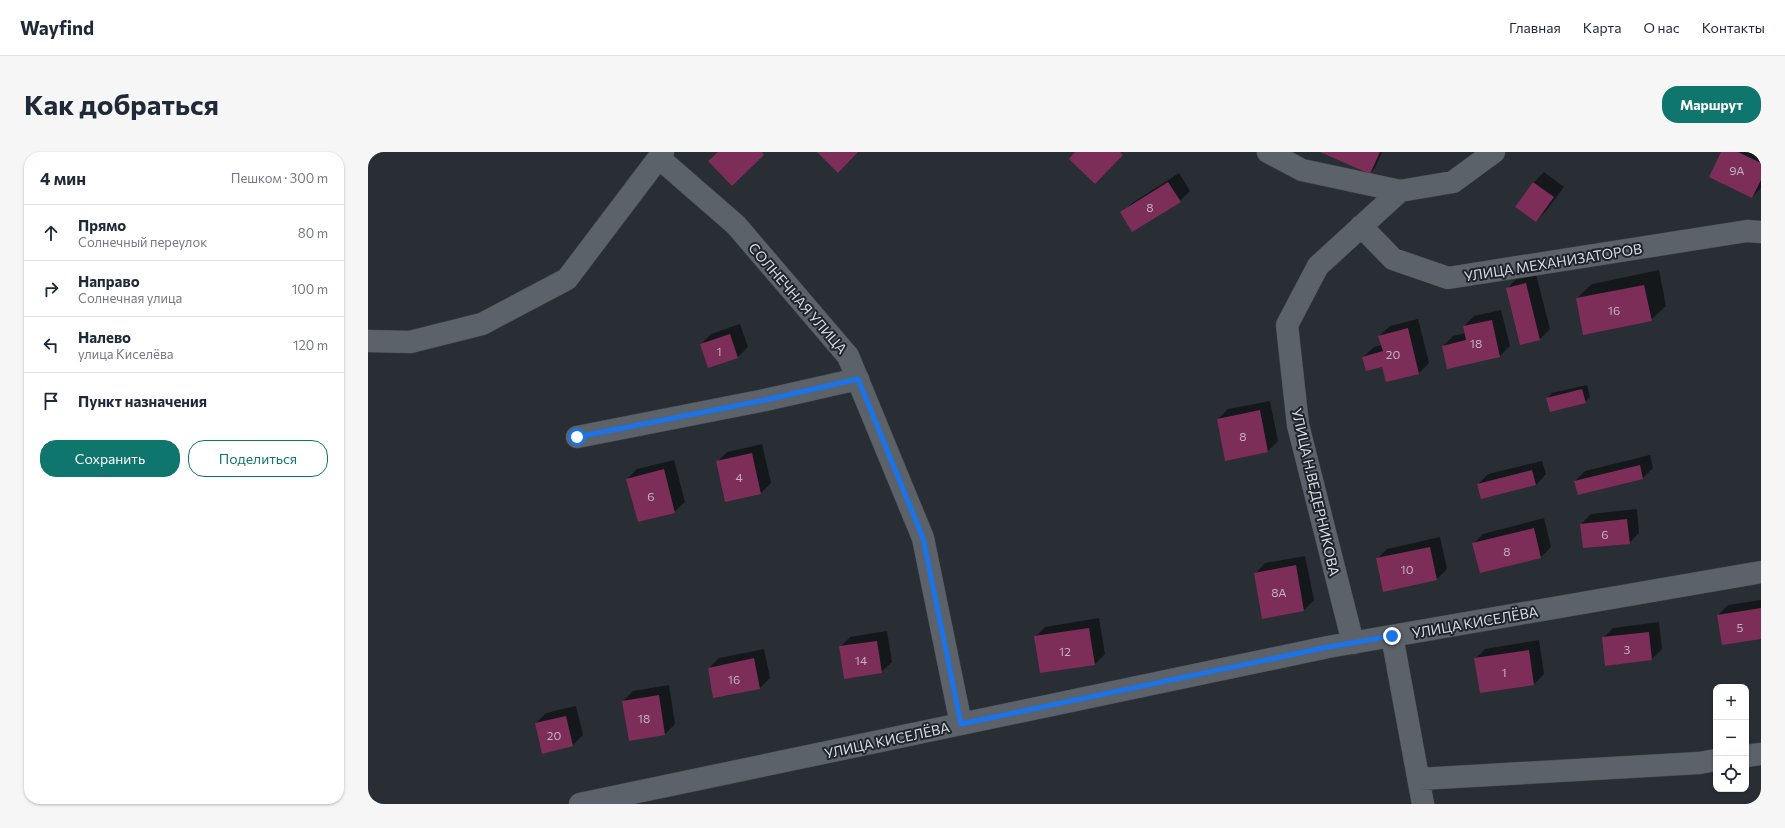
<!DOCTYPE html>
<html lang="ru">
<meta charset="utf-8">
<style>
body{margin:0;font-family:Commissioner,sans-serif;background:#f6f6f7;color:#1f2937}
.controls{position:absolute;right:12px;bottom:12px;display:grid;overflow:hidden;border-radius:8px;box-shadow:0 1px 3px #0004}
.controls button{width:36px;height:36px;display:grid;place-items:center;padding:0;border:0;border-bottom:1px solid #e0e1e3;background:#fff;color:#1f2937;font:20px sans-serif}
.stop{position:absolute;width:12px;height:12px;margin:-9px;border:3px solid #1a73e8;border-radius:50%;background:#fff}
.stop.end{background:#1a73e8;border-color:#fff;box-shadow:0 1px 4px #0008}
.list{margin:0;padding:0;list-style:none}
h2{display:flex;justify-content:space-between;align-items:center;height:52px;margin:0;padding:0 16px;font-size:17px}
h2 small{font-size:13px;font-weight:400;color:#747a83}
.list li{display:grid;grid-template-columns:26px 1fr auto;gap:12px;align-items:center;box-sizing:border-box;height:56px;padding:0 16px;border-top:1px solid #e0e1e3}
.list b{display:block;font-size:15px;white-space:nowrap}
.list p{margin:0;font-size:13px;white-space:nowrap;color:#747a83}
.list em{font-size:13px;font-style:normal;color:#747a83}
.actions{display:flex;gap:8px;padding:12px 16px}
.actions a{flex:1;padding:9px 0;border:1px solid #0f766e;border-radius:16px;text-align:center;font-size:14px;color:#0f766e}
.actions .main{background:#0f766e;color:#fff}
.icon{flex:none;width:22px;height:22px;fill:none;stroke:currentColor;stroke-width:2;stroke-linecap:round;stroke-linejoin:round}
.map{position:relative;flex:none;width:1393px;height:652px;overflow:hidden;border-radius:16px}
header{display:flex;align-items:center;gap:24px;box-sizing:border-box;height:56px;padding:0 20px;background:#fff;border-bottom:1px solid #e0e1e3}
header strong{font-size:19px}
nav{display:flex;gap:22px;margin-inline-start:auto;font-size:14px}
.intro{display:flex;align-items:center;justify-content:space-between;box-sizing:border-box;height:96px;padding:0 24px}
h1{margin:0;font-size:28px}
.button{padding:10px 18px;border-radius:16px;background:#0f766e;color:#fff;font-size:14px;font-weight:700}
main{display:flex;gap:24px;padding:0 24px}
aside{flex:1;background:#fff;border-radius:16px;box-shadow:0 1px 3px #0004}
.map>svg:first-child{display:block}
.shadow{fill:#0007}
.building{fill:#7c2d58}
.lines{fill:none;stroke-linecap:round;stroke-linejoin:round}
.minor-casing{stroke:#454a4e;stroke-width:23}
.minor{stroke:#5c6269;stroke-width:22}
.route{stroke:#1a73e8;stroke-width:5}
.labels{text-anchor:middle;dominant-baseline:central;stroke-width:4;stroke-linejoin:round;paint-order:stroke}
.number-label{font-size:12px;fill:#c2b2bf}
.street-label{font-size:14px;fill:#dadee1;stroke:#1e242a}
</style>
<header>
<strong>Wayfind</strong>
<nav><a>Главная</a><a>Карта</a><a>О нас</a><a>Контакты</a></nav>
</header>
<div class="intro"><h1>Как добраться</h1><a class="button">Маршрут</a></div>
<main>
<aside>
<h2>4 мин<small>Пешком · 300 m</small></h2>
<ul class="list">
<li><svg class="icon" aria-label="ahead" viewBox="0 0 24 24"><path d="M12 20V5M6 11l6-6 6 6"/></svg><div><b>Прямо</b><p>Солнечный переулок</p></div><em>80 m</em></li>
<li><svg class="icon" aria-label="right" viewBox="0 0 24 24"><path d="M7 20v-9h11M14 6l5 5-5 5"/></svg><div><b>Направо</b><p>Солнечная улица</p></div><em>100 m</em></li>
<li><svg class="icon" aria-label="left" viewBox="0 0 24 24"><path d="M17 20v-9H6M10 6l-5 5 5 5"/></svg><div><b>Налево</b><p>улица Киселёва</p></div><em>120 m</em></li>
<li><svg class="icon" aria-label="arrive" viewBox="0 0 24 24"><path d="M6 21V4h12l-3 4 3 4H6"/></svg><div><b>Пункт назначения</b></div></li>
</ul>
<div class="actions"><a class="main">Сохранить</a><a>Поделиться</a></div>
</aside>
<div class="map">
<svg width="1393" height="652" viewBox="0 0 1393 652">
<rect width="100%" height="100%" fill="#282e34"/>
<path class="shadow" d="M954,0H1014L1007,16L1002,21Z
M1354,0H1393V36L1384,45Z
M1176,20L1196,35L1178,59L1168,69L1148,55L1166,30Z
M811,21L822,39L812,49L754,61L764,51Z
M1291,118L1298,154L1283,168L1209,146L1224,132Z
M1168,122L1182,177L1172,187L1139,137L1149,126Z
M1133,158L1142,194L1132,204L1075,194L1085,184L1098,181L1096,174L1106,164Z
M1050,167L1061,211L1051,221L1015,214L995,205L1006,195L1014,193L1011,184L1022,174Z
M372,172L380,195L370,205L333,192L343,182Z
M1219,233L1222,245L1217,250L1179,246L1184,241Z
M902,249L910,289L900,299L858,308L850,267L860,257Z
M394,292L403,331L393,341L349,310L359,300Z
M1282,303L1285,316L1275,326L1207,329L1217,319Z
M306,308L317,350L306,360L259,327L269,317Z
M1174,309L1178,322L1168,333L1110,332L1120,322Z
M1269,357L1271,381L1261,391L1213,372L1223,362Z
M1176,366L1183,395L1173,405L1113,420L1105,392L1115,382Z
M1072,385L1079,417L1069,427L1016,438L1009,407L1019,397Z
M937,404L946,448L936,458L887,422L897,411Z
M1393,448V486L1350,463L1360,453Z
M731,466L737,502L727,512L667,485L677,475Z
M1291,470L1294,497L1284,507L1238,513L1235,486L1245,476Z
M519,479L524,510L513,520L472,495L482,485Z
M1171,488L1176,522L1166,532L1113,540L1107,507L1117,497Z
M396,497L402,526L392,536L341,516L351,506Z
M301,533L307,572L297,582L261,588L255,549L265,539Z
M208,554L215,583L205,593L168,571L178,561Z"/>
<path class="building" d="M350,0H394L396,3L364,34L340,9Z
M449,0H490L470,21Z
M707,0H752L755,3L727,32L701,7Z
M952,0H1012L1002,22Z
M1353,0H1370L1393,11V28L1384,46L1341,25Z
M800,30L813,50L764,80L752,60Z
M1165,30L1186,45L1168,70L1147,55Z
M1158,131L1172,188L1152,193L1138,136Z
M1276,133L1284,169L1215,183L1208,146Z
M1124,168L1132,205L1079,217L1074,194L1098,188L1095,174Z
M1040,176L1051,222L1018,230L1014,215L998,219L994,205L1015,199L1010,184Z
M362,182L370,206L340,216L332,192Z
M1214,237L1218,251L1182,260L1178,246Z
M892,258L900,300L857,309L849,267Z
M384,301L393,342L357,350L348,309Z
M1272,313L1275,327L1210,343L1206,329Z
M296,317L307,361L270,370L258,327Z
M1164,318L1168,333L1113,347L1109,332Z
M1259,367L1262,392L1215,396L1212,372Z
M1166,376L1173,406L1112,421L1104,391Z
M1062,395L1069,428L1015,440L1008,406Z
M928,413L936,459L894,467L886,421Z
M1393,456V487L1354,493L1349,463Z
M721,476L727,513L672,521L666,484Z
M1281,480L1284,508L1237,514L1234,485Z
M509,489L514,521L476,527L471,494Z
M1161,498L1166,533L1112,541L1106,506Z
M386,506L392,537L345,546L340,516Z
M291,543L297,583L261,589L254,549Z
M198,564L205,594L174,602L167,571Z"/>
<g class="lines">
<g class="minor-casing">
<path id="minor" d="M900,0L934,18L1032,39L1085,30L1126,0
M291,6L368,73L480,204L555,386L593,572
M993,74L1025,107L1080,126L1379,79L1393,80
M0,189L42,190L114,172L199,127L295,0
M209,285L397,248L490,227
M1024,484L1055,652
M985,491L930,273L919,173L950,114L1032,39
M1378,604L1393,602
M1051,627L1331,611L1348,608
M212,652L960,495L1393,420"/>
</g>
<use href="#minor" class="minor"/>
</g>
<g class="lines">
<path class="route" d="M209,285L397,248L490,227L555,386L593,572L960,495L1024,484"/>
</g>
<g class="labels">
<g class="number-label">
<text x="1369" y="18">9А</text>
<text x="782" y="55">8</text>
<text x="1246" y="158">16</text>
<text x="1108" y="191">18</text>
<text x="351" y="199">1</text>
<text x="1025" y="202">20</text>
<text x="875" y="284">8</text>
<text x="371" y="325">4</text>
<text x="283" y="344">6</text>
<text x="1237" y="382">6</text>
<text x="1139" y="399">8</text>
<text x="1039" y="417">10</text>
<text x="911" y="440">8А</text>
<text x="1372" y="475">5</text>
<text x="1259" y="497">3</text>
<text x="697" y="499">12</text>
<text x="493" y="508">14</text>
<text x="1136" y="520">1</text>
<text x="366" y="527">16</text>
<text x="276" y="566">18</text>
<text x="186" y="583">20</text>
</g>
<g class="street-label">
<text transform="translate(1185 110) rotate(-9)">УЛИЦА МЕХАНИЗАТОРОВ</text>
<text transform="translate(430 146) rotate(49)">СОЛНЕЧНАЯ УЛИЦА</text>
<text transform="translate(948 340) rotate(77)">УЛИЦА Н.ВЕДЕРНИКОВА</text>
<text transform="translate(1107 470) rotate(-10)">УЛИЦА КИСЕЛЁВА</text>
<text transform="translate(519 588) rotate(-12)">УЛИЦА КИСЕЛЁВА</text>
</g>
</g>
</svg>
<div class="controls">
<button>+</button>
<button>−</button>
<button><svg class="icon" aria-label="locate" viewBox="0 0 24 24"><circle cx="12" cy="12" r="6"/><path d="M12 2v4M12 18v4M2 12h4M18 12h4"/></svg></button>
</div>
<div class="stop" style="left:209px;top:285px"></div>
<div class="stop end" style="left:1024px;top:484px"></div>
</div>
</main>
